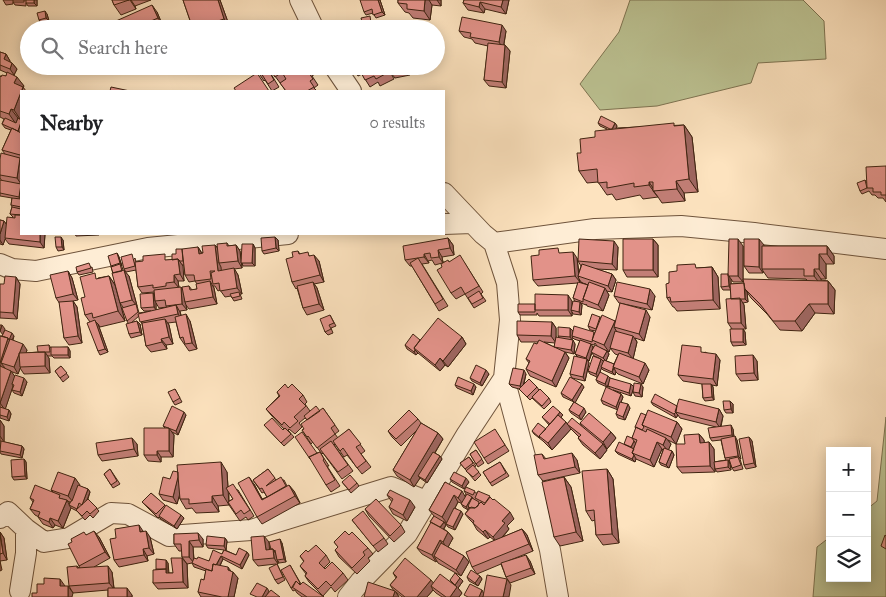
<!DOCTYPE html>
<meta charset="utf-8">
<style>
body{margin:0;font-family:"IM FELL Great Primer",serif;background:#f6f6f6;color:#202124}
.controls{position:absolute;right:15px;bottom:15px;display:grid;overflow:hidden;border-radius:0px;box-shadow:0 2px 12px #0003}
.controls button{width:45px;height:45px;display:grid;place-items:center;padding:0;border:0;border-bottom:1px solid #e0e0e0;background:#fff;color:#202124;font:25px sans-serif}
.list{margin:0;padding:0;list-style:none}
h2{display:flex;justify-content:space-between;align-items:center;height:65px;margin:0;padding:0 20px;font-size:21px}
h2 small{font-size:16px;font-weight:400;color:#757577}
.icon{flex:none;width:28px;height:28px;fill:none;stroke:currentColor;stroke-width:2;stroke-linecap:round;stroke-linejoin:round}
.map{position:relative;flex:none;width:886px;height:597px;overflow:hidden}
.search{position:absolute;background:#fff;box-shadow:0 2px 12px #0003;left:20px;top:20px;width:425px;height:55px;display:flex;align-items:center;gap:12px;box-sizing:border-box;padding:0 18px;border-radius:28px;color:#757577;font-size:19px}
.panel{position:absolute;background:#fff;box-shadow:0 2px 12px #0003;left:20px;top:90px;width:425px;height:145px;border-radius:0px}
.map>svg:first-child{display:block}
.green{fill:#bdc494;stroke:#7e7452}
.lines{fill:none;stroke-linecap:round;stroke-linejoin:round}
.minor-casing{stroke:#6f543c;stroke-width:22}
.minor{stroke:#feedd5;stroke-width:20}
.wall{fill:#c27e76;stroke:#402411;fill-rule:evenodd}
.shaded-wall{fill:#9e6660;stroke:#402411}
.building{fill:#e29289;stroke:#402411}
</style>
<div class="map">
<svg width="886" height="597" viewBox="0 0 886 597">
<rect width="100%" height="100%" fill="#fde3bf"/>
<filter id="stains"><feTurbulence type="fractalNoise" baseFrequency=".004" numOctaves="4"/><feColorMatrix values="0 0 0 0 .2 0 0 0 0 .09 0 0 0 0 .02 0 0 0 .5 -.17"/></filter>
<radialGradient id="worn" r=".72"><stop offset=".6" stop-color="#630" stop-opacity="0"/><stop offset="1" stop-color="#630" stop-opacity=".3"/></radialGradient>
<path class="green" d="M630,0H803L824,21L826,59L758,63L751,83L657,106L600,110L580,84L619,32Z
M886,417V597H813L817,547L830,537V578H867V509L877,501Z"/>
<g class="lines">
<g class="minor-casing">
<path id="minor" d="M300,0L314,29
M334,66L351,91
M444,193L483,234L494,243L507,283L510,320L504,378L550,550L558,597
M444,224L472,223
M494,243L595,229L681,226L754,233L886,249
M0,264L12,269L36,271L148,248L288,234
M0,518L8,512L26,529L44,542L69,538L111,513L128,514L169,536L251,530L391,487L426,501
M20,591L26,553V529
M348,597L360,582L407,534L467,434L504,378"/>
</g>
<use href="#minor" class="minor"/>
</g>
<path class="wall" d="M3,0H37V6H28L26,3V6L15,5L13,2V4L6,5Z
M112,0H151L135,6L136,9L121,15L114,5Z
M183,0H220L229,25L217,29H193Z
M380,0L385,15L376,18L373,13L366,15L364,12Z
M398,0H441V6L432,5L430,20L413,18L409,13L405,12L398,3Z
M464,0H509L506,14L485,9L484,13L468,10L463,3Z
M157,12L162,24L152,29H119Z
M47,14L49,21L41,23L39,20Z
M459,31H506L504,44L510,51L506,88L489,86L484,80L488,46L475,43L472,39L464,37Z
M0,52L6,54L10,61V62L12,63L17,69L14,75L24,86L23,87L26,91H21V117L20,119V133H21V234H45L44,248L9,244L5,239L3,245L0,244V220L4,221L6,224L13,217L10,214L12,207L11,205L12,198L0,196V180L2,181L0,178V159L5,154L2,150L11,130L5,128L2,124L4,119L0,117V76H6L7,73L0,70Z
M254,66H266L279,87L272,91L265,80L264,81Z
M271,66H310L315,74L312,76L318,85L314,88L317,91H286L269,68Z
M351,66H387L394,79L380,86L378,82L370,87L362,74L358,76Z
M389,66H425L426,70L409,72L410,75L395,78L390,72Z
M598,123H615L617,126L616,128L684,125L692,137L698,192L684,193L685,201L662,203L658,197L643,199L640,195L616,200L612,194L607,195L598,182L587,183L579,171L581,153L595,137L607,129L600,126Z
M886,166V202L883,198H878L875,195H872L869,191L862,194L860,191L865,180L867,183Z
M75,234H99V235L76,236Z
M448,238L453,245L454,255L442,257L443,262H464L483,292L481,294L486,301L474,308L465,294L456,299L451,293L442,263L435,265L432,260L428,261L429,263L422,264L448,306L439,311L412,266H410L405,260Z
M653,239L658,245V277H627L623,270Z
M63,240L64,250L58,251L56,247Z
M278,240L279,251L264,254L262,251Z
M227,243L229,246L236,245L240,251L241,259L253,244L255,248V266H243L242,263V268L234,269L238,275L242,294H240L242,299L234,301L231,296L225,297L220,290L218,291L215,286H213L214,288L217,304L189,309L186,305L187,310L180,311L181,315L190,321L197,349L189,351L180,338L176,322L168,323L169,325L173,344L166,345L167,349L151,352L146,346L142,324L139,316L131,323L137,321L140,324L142,335L131,338L129,334L128,323L127,321L123,307L120,303L111,266L117,253L119,257L123,270L129,276L139,313L151,311H144L141,308L154,294V292L142,293L138,287L136,270L126,272L124,269L135,258L136,262L172,260L176,254L198,247L202,253L215,245L217,247ZM182,265H184L185,275L189,282L195,281L197,284V289L192,290L189,286L182,289L179,287L178,281H184ZM156,303L159,308L167,307L156,310Z
M743,246V282H733L731,279V284L807,280L806,279L768,278L763,271V273H749L744,266L764,246H827L834,256V264H826V279H821V280L828,281L835,290L834,314L815,313L802,331L780,330L767,314L751,298L747,292L748,302L743,303L744,305L746,329H743L745,332L746,345L733,346L731,342L732,329L728,323L731,299V290H723L721,287Z
M618,247L617,270L596,269L612,274L616,280L612,292L606,291L609,295L603,311L587,306L586,304V305L581,303L582,305L581,315L573,314L572,312V316H539L537,313V315H520L518,312L535,304L572,301V304L575,301L573,298L578,283L538,286L533,280L577,258L579,272L581,266L578,261ZM579,279L582,283L588,285L580,282Z
M298,251L300,254L310,256L319,261L324,282L314,284L317,288L324,310L307,315L303,308L297,288L296,289L292,282L293,257Z
M92,267L93,272L79,275L77,272Z
M712,267L718,277L720,309L677,311L674,307H673L667,298L669,283L677,271L698,268Z
M68,271L72,278L78,300L73,301L77,307L82,343L69,345L64,338L60,304L56,298Z
M109,276L115,285L125,321L100,327L98,324L108,352L100,355L98,351L90,322L85,315V297L98,278Z
M16,277L20,284L17,319L0,318V312L4,284Z
M614,296H655L652,310L619,303Z
M330,315L336,326L331,328L333,333L328,335L325,332Z
M600,317L615,321L650,317L644,341L635,338L637,342L633,359L649,370L643,384L618,374L616,372L615,375L603,370L601,368L600,373L610,378L634,387L631,396L613,390L621,394L623,397L621,402L630,408L625,420L618,418L616,414L618,410L603,404L601,400L610,389L608,386L607,387L598,383L596,380L597,377L590,374L588,371L599,358L594,356L592,353L589,361H588L589,363L585,381L572,378L570,374L578,357L575,354L580,341L574,339L572,337V340L575,344L574,354L565,352L569,358L556,387L530,376L526,369L529,363L526,359L538,342H521L517,335L552,322L556,328V338H559L558,336L573,331L595,333L596,331L590,330L588,326ZM544,342L555,343L554,347ZM595,343L597,346L593,347L590,344L594,345ZM600,348L609,352L610,348L615,354L618,355L614,364L606,361L609,354L607,351Z
M0,336H14L13,340L27,350L26,353L38,352L49,345L51,348L68,347L70,351V358H54L52,356H47L49,358L50,373L24,374L20,368L18,374L7,370L11,371L14,376L27,382L22,396L14,393L12,390L13,386L5,409L9,410L11,414L9,421L0,418Z
M462,337L466,344L448,367L445,365L440,371L418,353L416,355L407,349L405,345L420,340Z
M705,352L720,360L717,386L712,385L713,387L714,400L705,401L703,398L702,384L683,381L678,375Z
M757,361L758,380L741,381L736,374Z
M61,366L69,377L63,382L55,371Z
M489,374L482,386L472,381L470,378Z
M526,374L524,384L537,387L539,390L549,398L551,402L544,409L532,398L530,400L519,389L512,387L509,384Z
M455,385L476,387L473,395L457,388Z
M584,387L575,402L586,412L581,420L571,413L569,410L574,402L563,397L561,393Z
M643,387L642,397L635,396L633,392Z
M288,388L303,395L307,402L305,404L310,411H320L323,408L339,431L335,434L338,438L349,429L365,451L361,454L371,467L362,474L347,455L344,457L335,444L334,445L353,471L342,479L323,453L322,454L313,442L311,444L302,430L304,429L307,420L305,418L299,423L302,427L295,434L289,429L288,430L294,437L284,446L264,425L283,430L284,429L271,415L266,409L279,396L277,392Z
M175,389L182,402L175,405L173,402Z
M651,402L677,406L719,409L723,416L721,427L733,429L734,437L737,440L740,459L743,469L734,471L732,468L730,461H729L730,464L731,470L717,472L715,469V466V472L682,473L677,467L685,444L699,434L704,440V443L709,442L714,449V462L726,460L725,458L721,440L712,441L710,438L716,427L680,418L678,415L676,418L653,405Z
M733,404V413H726L724,410Z
M560,412L563,415L561,417L567,424L582,427L580,423L611,432L616,438L607,449L604,446L607,450L600,459L583,445L578,438L579,437L571,429L552,450L543,441L534,434L532,431L546,429L549,425L542,417Z
M186,415L178,435L172,432L174,435L173,457H161V462L148,461L144,455L165,428L163,426Z
M646,415L677,422L682,429L676,444L668,440L671,444L668,450L672,451L674,455L669,468L661,465L659,462L663,450L662,449L654,467L636,459L635,462L618,454L615,451L625,445L624,444L632,438L636,429L635,427Z
M418,419L421,423L438,433L443,439L435,453L440,456L442,459L427,483L420,478L414,487L397,476L393,470L417,430L401,446L392,437L388,431Z
M0,420L4,426V442L22,446L24,449L22,458L1,454L0,452L1,441H0Z
M499,436L509,451L488,464L484,458Z
M749,437L752,441L756,467L746,469L744,465Z
M137,444L138,456L102,461L98,455Z
M476,450L484,463L478,467L470,454Z
M320,452L329,466H327L340,486L331,492L326,485L317,453Z
M542,454L546,459L577,460L580,473L543,481L538,475Z
M469,457L476,466L474,467L481,475L475,481L460,463Z
M24,459L26,462L27,479L14,480L12,477Z
M500,462L509,476L492,486L483,472Z
M110,469L120,484L113,488L104,474Z
M268,469L276,480H284L287,486L294,491L300,503L262,524L257,517L254,484L262,499L267,497L264,492L262,493L253,480Z
M607,469L613,479L619,543L603,545L596,535L595,520L592,521L586,511Z
M178,472H227L228,487L238,490L254,516L248,520L246,517L240,521L229,505L218,506L219,512L196,513L192,508L186,509L180,499L179,496L177,504L163,500L159,494ZM229,492L233,499L229,501Z
M564,477L571,487L583,541L560,546L554,537Z
M75,478L79,486L88,489L90,492L88,499L99,511L93,518L90,515L85,520L77,511L71,508L63,528L55,525L53,528L43,524L38,517H39L35,515L30,509L33,502L30,498L53,492L51,490ZM62,499L70,502L69,504Z
M450,479L469,482L464,489L452,482Z
M342,482L357,483L359,486L351,493Z
M445,482L465,496L466,494L464,491L477,493L493,500L514,519L507,526L509,529L503,537L522,529L527,535L533,551L508,561H530L535,574L510,583L506,577L501,564L477,574L472,567L494,540L490,537L488,539L477,530L473,523L470,520L465,514L468,510L463,507L461,503L458,502L455,508L463,514L455,530L448,527L446,524V523L443,521L446,525L444,529L448,532L453,538L448,547L464,556L469,562L461,576L438,563L437,561L436,562L422,554L417,548L431,523L430,522L434,516L429,510Z
M151,493L165,506L184,518L177,529L161,519L159,517L158,518L142,502Z
M387,495L415,507L407,521L393,514L389,507L392,502Z
M365,509L401,525L405,532L394,542L369,516Z
M352,520L384,538L388,544L378,552Z
M143,531L150,537L154,554L147,556L148,561L119,567L114,560Z
M0,532L4,538L7,560L0,561L2,570L0,571Z
M174,534L203,539V547H193L194,559L209,561L222,554L224,550L208,548L206,545L225,538L227,541L226,550H225L236,555L247,552L249,555L242,569L223,559L220,566L231,571L238,578L234,597H201L198,592L204,580L206,571L194,567L192,563L187,564L182,557V551H179L174,544Z
M86,535L99,537L110,558L94,567L112,572L114,588L132,595V597H108V590L73,593L69,586L77,566L79,568H80L79,566Z
M349,535L368,548L373,554L368,558L370,561L357,574L339,557L335,550L338,547L334,542Z
M269,542V549L282,543L286,562L279,563L278,561V564H277L285,580L278,584L275,580L276,564L258,566L253,560Z
M308,552L326,555L330,562L324,568L343,573L348,580L335,592L331,587L323,596L309,582L305,576L306,574L300,566L304,562L300,556Z
M168,563L169,573H173L187,564L188,588L158,589L153,583L156,569Z
M290,565L301,584L324,597H302L297,593L295,590L293,591L291,588Z
M393,573L433,583H452L450,580L460,578L463,581L458,588L462,593L459,597H442L436,593L433,590L427,597H402L396,592L399,597H364L394,591L390,585L396,578Z
M480,576L482,579L478,586L469,581L467,577Z"/>
<path class="shaded-wall" d="M34,0H37V6L34,3Z
M130,0H131L135,6L136,9Z
M218,0H220L229,25L224,19Z
M378,0H380L385,15L382,12Z
M425,0H429L432,5L430,20L424,11Z
M437,0H441V6Z
M503,0H509L506,14L501,7Z
M480,2L485,9L484,13L479,7Z
M152,5L157,12L162,24L158,18Z
M45,11L47,14L49,21L46,18Z
M377,21L382,27V29H380Z
M502,25L506,31L503,49L499,42Z
M505,45L510,51L506,88L502,82Z
M6,54L10,61L8,65L4,59Z
M12,63L17,69L14,75L10,69Z
M405,66L409,72L410,75L405,69Z
M17,77L24,86L21,93L14,83Z
M21,92V117L20,119L14,110Z
M11,109L18,118L16,124L9,114Z
M21,122V131L20,134L18,131Z
M615,123L617,126L614,133L612,130Z
M684,125L692,137L698,192L689,179Z
M20,158L21,159V184L17,178Z
M676,181L684,193L685,201L677,189Z
M649,182L655,191H653L658,197L649,185Z
M21,184V200L19,197Z
M4,221L9,228L3,245L0,240V234Z
M40,234H45L44,248L40,242Z
M61,237L63,240L64,250L62,247Z
M275,237L278,240L279,251L276,248Z
M448,238L453,245L454,255L450,248Z
M653,239L658,245V277L653,270Z
M738,239L743,246V282L738,276Z
M759,239L764,245L763,269H762L763,271V273L759,267Z
M614,241L618,247L617,270L612,264Z
M253,244L255,248V266L252,263Z
M215,245L220,251L219,263L221,267L222,278L218,271Z
M236,245L240,251L242,268L238,261Z
M827,246L834,256V264L827,254Z
M198,247L202,254H199Z
M438,250L442,257L443,263L439,257Z
M573,252L577,258L579,277L578,276L580,282L575,276Z
M117,253L119,257L122,266L120,263Z
M424,254L428,261L429,263L424,257Z
M819,254L826,264V279L819,269Z
M314,255L319,261L324,282L320,275Z
M178,259L183,266L184,281L180,274Z
M712,267L718,277L720,309L713,300Z
M234,268L238,275L242,294L237,288Z
M814,269L821,279V285L814,276Z
M124,270L129,276L137,306L132,300Z
M68,271L72,278L78,300L73,294Z
M612,274L616,280L612,292L608,286Z
M174,275L178,281L179,288L174,282Z
M109,276L115,285L125,321L118,311Z
M729,276L731,279V290L729,286Z
M16,277L20,284L17,319L13,313Z
M210,281L214,288L217,304L213,297Z
M828,281L835,290L834,314L828,304Z
M313,282L317,288L324,310L319,304Z
M181,287L185,293V302L186,305L187,310L182,304Z
M605,288L609,295L603,311L598,305Z
M650,289L655,296L652,310L647,304Z
M745,289L747,292L748,302L745,299Z
M153,293L155,296V301L156,303V310L154,307Z
M568,295L572,301V311L571,310L572,312V316L568,310Z
M740,298L744,305L746,329L741,323Z
M73,301L77,307L82,343L78,336Z
M580,302L582,305L581,315L579,312Z
M809,304L815,313L802,331L795,321Z
M176,305L180,312L182,320L178,314Z
M646,310L650,317L644,341L639,334Z
M186,314L190,321L197,349L192,343Z
M165,319L169,325L173,344L169,337Z
M95,321L98,324L108,352L105,349Z
M137,321L140,324L142,335L140,332Z
M615,321L620,327H614L617,332L609,352L604,345Z
M552,322L556,328V343L551,336Z
M2,325L5,329L3,335L0,331Z
M570,328L573,331L572,340L570,337Z
M743,329L745,332L746,345L743,342Z
M12,333L14,336L1,363L5,368L4,371L0,365V363L8,338Z
M633,336L637,342L633,359L628,353Z
M462,337L466,344L448,367L443,361Z
M161,339L166,345L167,349L162,342Z
M573,340L575,344L574,354L571,350Z
M23,344L27,350L18,374L14,367Z
M591,344L593,347L589,361L586,358Z
M68,347L70,351V358L68,355Z
M415,350L418,353L416,355L414,352Z
M607,351L609,354L606,361L603,358Z
M45,352L49,358L50,373L45,366Z
M565,352L569,358L556,387L552,381Z
M716,354L720,360L717,386L713,379Z
M753,355L757,361L758,380L754,373Z
M440,358L445,365L440,371L435,365Z
M587,359L589,363L585,381L583,377Z
M601,359L604,362L598,377L596,374Z
M645,363L649,370L643,384L639,377Z
M614,368L616,372L615,375L612,372Z
M486,370L489,374L482,386L480,383Z
M524,370L526,374L522,390L520,386Z
M11,371L16,378L12,384L13,386L5,410L0,403Z
M608,376L611,379L607,387L605,384Z
M24,378L27,382L22,396L20,392Z
M474,384L476,387L473,395L471,391Z
M582,384L584,387L575,403L572,400Z
M631,384L634,387L631,396L629,393Z
M641,384L643,387L642,397L639,393Z
M711,384L713,387L714,400L712,397Z
M621,394L623,397L618,410L616,407Z
M730,401L733,404V413L731,409Z
M628,404L630,408L625,420L623,417Z
M584,408L586,412L581,420L579,416Z
M719,409L723,416L720,428L716,422Z
M9,410L11,414L9,421L7,417Z
M184,412L186,415L178,435L176,431Z
M560,412L563,415L552,427L550,424Z
M675,412L678,415L676,418L674,414Z
M0,420L4,426V442L0,436Z
M566,422L571,429L552,450L548,443Z
M677,422L682,429L676,444L671,437Z
M731,425L733,429L734,438L732,435Z
M169,428L174,435L173,457L169,451Z
M611,432L616,438L607,449L603,442Z
M438,433L443,439L420,477L418,476L420,478L414,487L410,480Z
M699,434L704,440L705,449L700,443Z
M735,436L737,440L741,459L738,456Z
M749,437L752,441L756,467L754,463Z
M132,438L137,444L138,456L134,449Z
M666,438L671,444L668,451L663,445Z
M634,441L636,444L633,450L631,447Z
M657,442L662,449L654,467L650,460Z
M709,442L714,449L715,472L710,466Z
M603,444L607,450L600,459L595,453Z
M22,446L24,449L22,458L20,455Z
M157,451L161,457V462L157,455Z
M672,451L674,455L669,468L666,465Z
M572,453L577,460L580,473L575,467Z
M634,455L636,459L635,462L632,459Z
M440,456L442,459L427,483L425,480Z
M24,459L26,462L27,479L25,476Z
M728,460L730,464L731,470L728,467Z
M221,462L227,472L229,505L223,495Z
M607,469L613,479L619,543L612,534Z
M179,472L184,479L177,504L173,497Z
M249,477L254,484L266,506L262,500Z
M564,477L571,487L583,541L576,532Z
M75,478L80,485L73,502L68,496Z
M466,478L469,482L464,489L462,486Z
M289,485L294,491L300,503L295,496Z
M88,489L90,492L84,508L82,505Z
M462,491L466,498L463,504L458,498Z
M454,495L458,502L447,523L442,517Z
M212,496L218,506L219,512L212,502Z
M472,497L474,500L468,506L469,508L468,510L466,507Z
M67,500L70,506L69,505L71,508L63,528L58,521Z
M410,500L415,507L407,521L403,515Z
M461,511L463,514L455,530L453,527Z
M510,512L514,519L507,526L509,529L497,543L493,537L502,521Z
M181,515L184,518L177,529L174,526Z
M50,518L55,525L53,528L49,522Z
M444,522L446,525L442,531L440,528Z
M139,525L143,531L140,532Z
M522,529L527,535L533,551L529,544Z
M485,530L490,537L488,539L483,532Z
M94,531L99,537L110,558L105,552Z
M146,531L150,537L154,554L149,548Z
M0,532L4,538L7,560L3,553Z
M448,532L453,538L447,549L443,542Z
M198,533L203,539V547L199,540Z
M264,536L269,542L270,556L266,550Z
M225,538L227,541L226,550L224,546Z
M280,539L282,543L286,562L284,559Z
M440,540L444,547L434,556L437,561L436,562L432,555Z
M189,541L193,547L194,563L189,557Z
M143,549L147,556L148,561L144,555Z
M273,549L277,556L278,564L274,558Z
M247,552L249,555L242,569L240,565Z
M526,555L530,561L535,574L531,568Z
M221,556L223,559L215,575L213,572Z
M464,556L469,562L461,576L456,570Z
M182,558L187,564L188,588L183,582Z
M166,560L168,563V572L171,576L166,573Z
M108,566L112,572L114,589L109,583Z
M228,567L233,574V572L238,578L234,597H228Z
M480,576L482,579L478,586L475,583Z
M460,578L463,581L458,588L462,593L459,597H450L457,587L455,585Z
M60,579L65,586V593L60,586Z
M507,579L511,585L509,597H503Z
M431,580L436,586H431L433,590L427,597H417Z
M68,586L73,593L72,597H68Z
M127,588L132,595V597H127Z
M267,588L269,591L266,597H262Z
M482,590L484,594L483,597H479Z
M395,591L399,597H393Z"/>
<path class="building" d="M13,0H24V2H13Z
M26,0H34V3H26Z
M112,0H129L114,5Z
M183,0H218L224,19L193,29Z
M360,0H378L382,12L373,15L372,9L364,12Z
M398,0H425L424,11L407,9V4L398,3Z
M464,0H503L501,7L480,2L479,7L463,3Z
M152,5L158,18L132,29H119L116,21Z
M45,11L46,18L39,20L37,13Z
M370,16L371,23L363,25L361,18Z
M462,17L502,25L499,42L470,37L471,33L459,31Z
M276,21L280,27L285,24L288,29H265Z
M377,21L380,29H363L362,26Z
M488,43L505,45L502,82L484,80Z
M0,52L6,54L4,59L12,63L10,69L0,65Z
M254,66H266L274,80L268,84L261,73L259,74Z
M272,66H291L275,77L269,68Z
M303,66H310L311,67L307,70L313,79L310,81L314,87L307,91H286L280,83L286,79L283,74L294,67L297,70Z
M351,66H386L389,72L376,79L374,76L365,80L358,67L353,70Z
M389,66H405V69L390,72Z
M7,72L17,77L14,83L23,87L14,110L11,109L9,114L0,111V76L1,77L2,75L6,76Z
M257,73L269,91H236L234,88Z
M111,87L130,91H110Z
M601,116L615,123L612,129H610L598,123Z
M5,118L16,123L18,118L21,120V122L18,131L2,124Z
M674,123V126L684,125L689,179L676,181L677,189L653,191V182H649V185L634,187V183L607,188V182L598,183L597,169L579,171L577,153H581L580,139L595,137V131Z
M12,128L21,133V153L20,155L2,150Z
M1,153L20,158L17,178L0,175V159Z
M886,166V195H881V192H873V188H867L866,167Z
M0,180L21,184L19,197L0,193Z
M865,180L867,188L860,191L857,183Z
M12,198L21,199V207L11,205Z
M12,207L21,209V215L10,214Z
M15,215H21V234H40V242L5,238L7,217L15,218Z
M0,220L4,221L0,234Z
M55,237H61L62,247H56Z
M275,237L276,248L262,251L261,238Z
M448,238L450,248L438,250L439,257L431,258L430,253L424,254V257L405,260L403,246Z
M579,239L614,241L612,264L578,261Z
M623,239H653V270H623Z
M729,239H738V276H728Z
M744,239H759V267L744,266Z
M227,243V246L236,245L238,261L219,263L217,244Z
M242,244H253L252,263H241Z
M215,245L218,271L234,268L237,288L220,291L219,283L213,284L211,273L215,271H210L211,279L195,281L194,275H185L182,249L198,247L199,254L203,253L202,246Z
M762,246H827V254H819V269H814V276H804V269H762Z
M558,248L559,253L573,252L575,276L533,280L531,256L539,255V250Z
M176,249H182L183,261H180L178,259L172,260V254H176Z
M298,251L299,254L308,252L309,256L314,255L320,275L292,282L286,259L293,257L292,252Z
M117,253L120,263L111,266L108,256Z
M132,254L135,266L124,269L121,257Z
M165,254V260L178,259L180,274L174,275V282L166,283V286L153,288V285L138,287L135,262L143,261V256Z
M460,255L479,286L465,294L461,287L451,293L437,270L442,267L441,264L448,260L449,262Z
M418,258L443,299L435,304L410,263Z
M89,263L91,268L77,272L76,267Z
M120,264L122,271L113,273L111,267Z
M582,264L612,274L608,286L578,276Z
M695,264L696,268L712,267L713,300L671,302L670,297L667,298L666,284L669,283V272L677,271V265Z
M124,270L132,300L120,303L112,273Z
M68,271L73,294L56,298L50,275Z
M95,273L96,279L109,276L118,311L93,318L92,313L85,315L81,298L85,297L80,277Z
M721,274H728L729,286L721,287Z
M5,276L16,277L13,313L0,312V284H4Z
M743,279L828,281V304H809L795,321H773L760,304L745,289Z
M210,281L213,297L185,302L182,287L189,286L190,290L197,289L196,284Z
M313,282L319,304L303,308L297,286Z
M578,282L588,285L583,299V302L573,298Z
M589,282L605,288L598,305L583,299Z
M617,282L650,289L647,304L614,296Z
M744,283L745,299H731L730,284Z
M181,287L182,304L166,306L165,300L155,301L154,290Z
M479,291L483,298L472,304L468,298Z
M239,292L240,296L232,298L230,294Z
M153,293L154,307L141,308L140,294Z
M535,294L568,295V310H535Z
M740,298L741,323H728L726,299Z
M73,301L78,336L64,338L59,302Z
M573,301L580,302L579,312L571,310Z
M620,303L646,310L639,334L614,327Z
M136,304L138,312L127,321L122,308Z
M518,304H535V312H518Z
M176,305L178,314L140,322L138,314Z
M186,314L192,343L185,344L183,337L180,338L175,317Z
M592,314L600,317L596,329L588,326Z
M330,315L334,323L329,325L331,329L325,332L320,319Z
M602,315L615,321L604,345L592,340Z
M438,318L462,337L443,361L440,358L435,365L414,348Z
M165,319L169,337L161,339L162,342L146,346L142,323Z
M95,320L105,349L98,351L87,323Z
M137,321L140,332L129,334L126,324Z
M517,321L552,322L551,336L517,335Z
M0,325H2L0,331Z
M574,326L594,332L592,342L572,336Z
M558,327L570,328V337L558,336Z
M730,329H743V342H731Z
M5,330L12,333L9,340L8,338L2,336Z
M615,331L633,336L628,353L610,348Z
M413,334L420,340L414,348L415,350L414,352L405,345Z
M0,336L8,338L0,363Z
M556,337L573,340L571,350L554,347Z
M10,339L23,344L14,367L1,363Z
M539,340L565,352L552,381L526,369L530,361L526,359L534,343L537,344Z
M580,340L591,344L586,358L575,354Z
M49,345L50,352H38L37,346Z
M595,345L607,351L603,358L591,352Z
M682,345L701,347V352L716,354L713,379L678,375Z
M51,347H68V355H51Z
M45,352V366L20,367L19,353Z
M619,353L645,363L639,377L613,367Z
M753,355L754,373L736,374L735,356Z
M574,356L587,359L583,377L570,374Z
M593,356L601,359L596,374L588,371Z
M604,360L614,364L612,372L601,367Z
M476,365L486,370L480,383L470,378Z
M0,366L11,371L0,403Z
M61,366L67,373L60,378L55,371Z
M513,368L524,370L520,386L509,384Z
M600,372L608,376L605,384L596,380Z
M15,375L24,378L20,392L12,390L14,385L12,384Z
M458,377L474,384L471,391L455,385Z
M570,377L582,384L572,400L561,393Z
M610,378L631,384L629,393L608,386Z
M529,379L537,387L527,397L519,389Z
M634,383L641,384L639,393L633,392Z
M285,384L288,388L292,384L303,395L299,399L306,406L294,417L298,421L290,428L284,422L282,425L266,409L280,396L277,392Z
M702,384H711L712,397L703,398Z
M606,387L621,394L616,407L601,400Z
M175,389L180,398L173,402L168,392Z
M540,389L549,398L542,406L532,397Z
M655,394L677,406L676,412L674,414L651,402Z
M679,399L719,409L716,422L675,412Z
M723,401H730L731,409L724,410Z
M574,402L584,408L579,416L569,410Z
M620,402L628,404L623,417L616,414Z
M172,406L184,412L176,431L163,426Z
M316,406L320,411L307,420L304,416Z
M553,406L560,412L550,424L542,417Z
M0,407L9,410L7,417L0,415Z
M323,408L335,425L331,428L335,434L317,448L308,436L307,437L302,430L304,429L301,424Z
M409,410L418,419L396,439L388,431Z
M648,410L677,422L671,437L642,425Z
M589,413L611,432L603,442L580,423Z
M641,413L646,415L642,425L644,427L642,430L635,427Z
M558,415L566,422L548,443L539,436Z
M272,418L283,430L285,428L291,434L281,443L264,425Z
M572,418L603,444L595,453L578,438L581,435L567,424Z
M421,423L438,433L410,480L393,470Z
M538,423L546,429L539,436L540,438L532,431Z
M731,425L732,435L710,438L708,428Z
M636,427L646,432L647,429L666,438L663,445L657,442L650,460L632,453L637,440L632,438Z
M144,428H169V451H157V455H144Z
M349,429L361,444L356,447L366,461L357,468L343,448L340,451L333,441Z
M495,429L505,445L484,458L474,442Z
M302,432L317,453L309,457L310,459L295,437Z
M699,434L700,443L709,442L710,466L677,467L676,444H685L684,435Z
M627,436L632,438L634,441L631,447L624,444Z
M735,436L738,456L725,458L721,439Z
M749,437L754,463L744,465L739,439Z
M132,438L134,449L98,455L96,443Z
M1,441L22,446L20,455L0,451Z
M331,441L348,465L338,472L320,449Z
M619,442L634,449L632,453L634,455L632,459L615,451Z
M664,448L672,451L666,465L659,462Z
M476,450L482,459L476,464L470,454Z
M320,452L324,459L323,460L335,480L326,485L309,457Z
M433,452L440,456L425,480L418,476Z
M572,453L575,467L538,475L534,455L542,454L544,459Z
M469,457L473,463L465,469L460,463Z
M738,457L741,465L732,468L729,459Z
M24,459L25,476L12,477L11,460Z
M728,460V467L715,469L714,462Z
M221,462L223,495L212,496V502L189,504V499H180L177,465Z
M500,462L506,473L490,483L483,472Z
M473,465L479,472L473,477L466,471Z
M110,469L117,481L111,485L104,474Z
M268,469L275,478L266,486L281,477L286,486L267,497L262,488L260,489L253,480Z
M607,469L612,534L596,535L594,510L586,511L582,471Z
M173,471L178,472V477L173,497L159,494L163,477L170,479Z
M58,472L75,478L68,496L51,490Z
M454,472L466,478L462,486L450,479Z
M350,475L357,483L349,490L342,482Z
M249,477L262,500L289,485L295,496L257,517L238,483Z
M564,477L576,532L554,537L542,482Z
M445,482L462,491L458,498L454,495L442,517L429,510Z
M233,484L250,510L244,514L241,510L236,514L228,502L233,499L226,488Z
M35,485L60,495L59,498L67,500L58,521L50,518L49,522L38,517L40,512L30,509L34,500L30,498Z
M78,485L88,489L82,505L79,503L77,509L69,505L71,501H72Z
M466,487L475,491L473,495L464,491Z
M390,490L410,500L403,515L389,507L393,499L387,495Z
M478,491L490,496L485,503L475,498Z
M151,493L165,505L156,514L142,502Z
M467,494L472,497L466,507L461,504Z
M490,497L493,500L494,499L510,512L502,521L505,523L493,537L485,530L483,532L473,523L474,521L465,514L471,507L475,508L481,502L484,505Z
M472,498L479,502L478,506L475,508H470L468,506Z
M88,499L97,508L90,514L87,511L82,516L76,510Z
M376,499L401,525L390,536L365,509Z
M166,505L181,515L174,526L159,516Z
M454,508L461,511L453,527L446,524Z
M363,511L384,538L373,546L352,520Z
M434,516L444,522L440,527L430,522Z
M431,522L448,532L443,542L440,540L432,555L417,548Z
M139,525L140,532L146,531L149,548L143,549L144,555L114,560L110,539L116,538L115,529Z
M522,529L529,544L472,567L466,552Z
M94,531L105,552L79,566L68,544L72,542L71,539L84,532L86,535Z
M345,531L349,535L352,532L368,548L363,552L365,555L352,568L335,550L338,547L334,542Z
M198,533L199,540L189,541V557H182L181,544H174V534Z
M0,535L3,553L0,554Z
M885,535L886,536V549L881,546Z
M207,536L225,538L224,546L206,545Z
M264,536L266,550L273,549L274,558L253,560L251,537Z
M280,539L284,559L277,560L275,550L274,551L273,549H271L269,542Z
M441,543L464,556L456,570L434,556Z
M316,545L326,555L319,563L325,569L332,562L343,573L331,586L326,581L318,589L305,576L307,573L300,566L304,561L300,556L306,550L308,552Z
M239,548L247,552L240,565L221,556L216,565L213,564L212,571L208,570L192,563L194,558L197,559L198,557L209,561L213,550L222,554L224,550L236,555Z
M526,555L531,568L506,577L501,563Z
M171,558H182L183,582L153,583V570L166,569V573H173Z
M405,558L431,580L417,597H405L390,585L397,577L393,573Z
M156,559L166,560V569H156Z
M213,564L228,567V570L233,572L228,597H222L198,592L201,579L204,580L206,569L212,571Z
M277,564L283,577L275,580L269,568Z
M290,565L300,583L299,584L296,581L293,587L291,588L281,570Z
M77,566V568L108,566L109,583L69,586L67,567Z
M471,570L480,576L475,583L467,577Z
M455,573L460,578L455,585L450,580Z
M440,574L457,587L450,597H446L431,586Z
M487,575L507,579L503,597H483Z
M44,578L60,579V586H68V597H32V593H37V584H44Z
M296,581L300,585L303,582L324,597H307L292,587Z
M368,582L395,591L393,597H364Z
M257,583L267,588L262,597H257L250,594Z
M470,584L482,590L479,597H468L464,595Z
M108,588H127V597H108Z
M271,590L280,597H265Z"/>
<rect width="100%" height="100%" filter="url(#stains)"/>
<rect width="100%" height="100%" fill="url(#worn)"/>
</svg>
<div class="controls">
<button>+</button>
<button>−</button>
<button><svg class="icon" aria-label="layers" viewBox="0 0 24 24"><path d="M12 4l9 5-9 5-9-5zM3 14l9 5 9-5"/></svg></button>
</div>
<div class="search"><svg class="icon" aria-label="search" viewBox="0 0 24 24"><circle cx="10" cy="10" r="6"/><path d="M15 15l6 6"/></svg>Search here</div>
<section class="panel">
<h2>Nearby<small>0 results</small></h2>
<ul class="list">
</ul>
</section>
</div>
